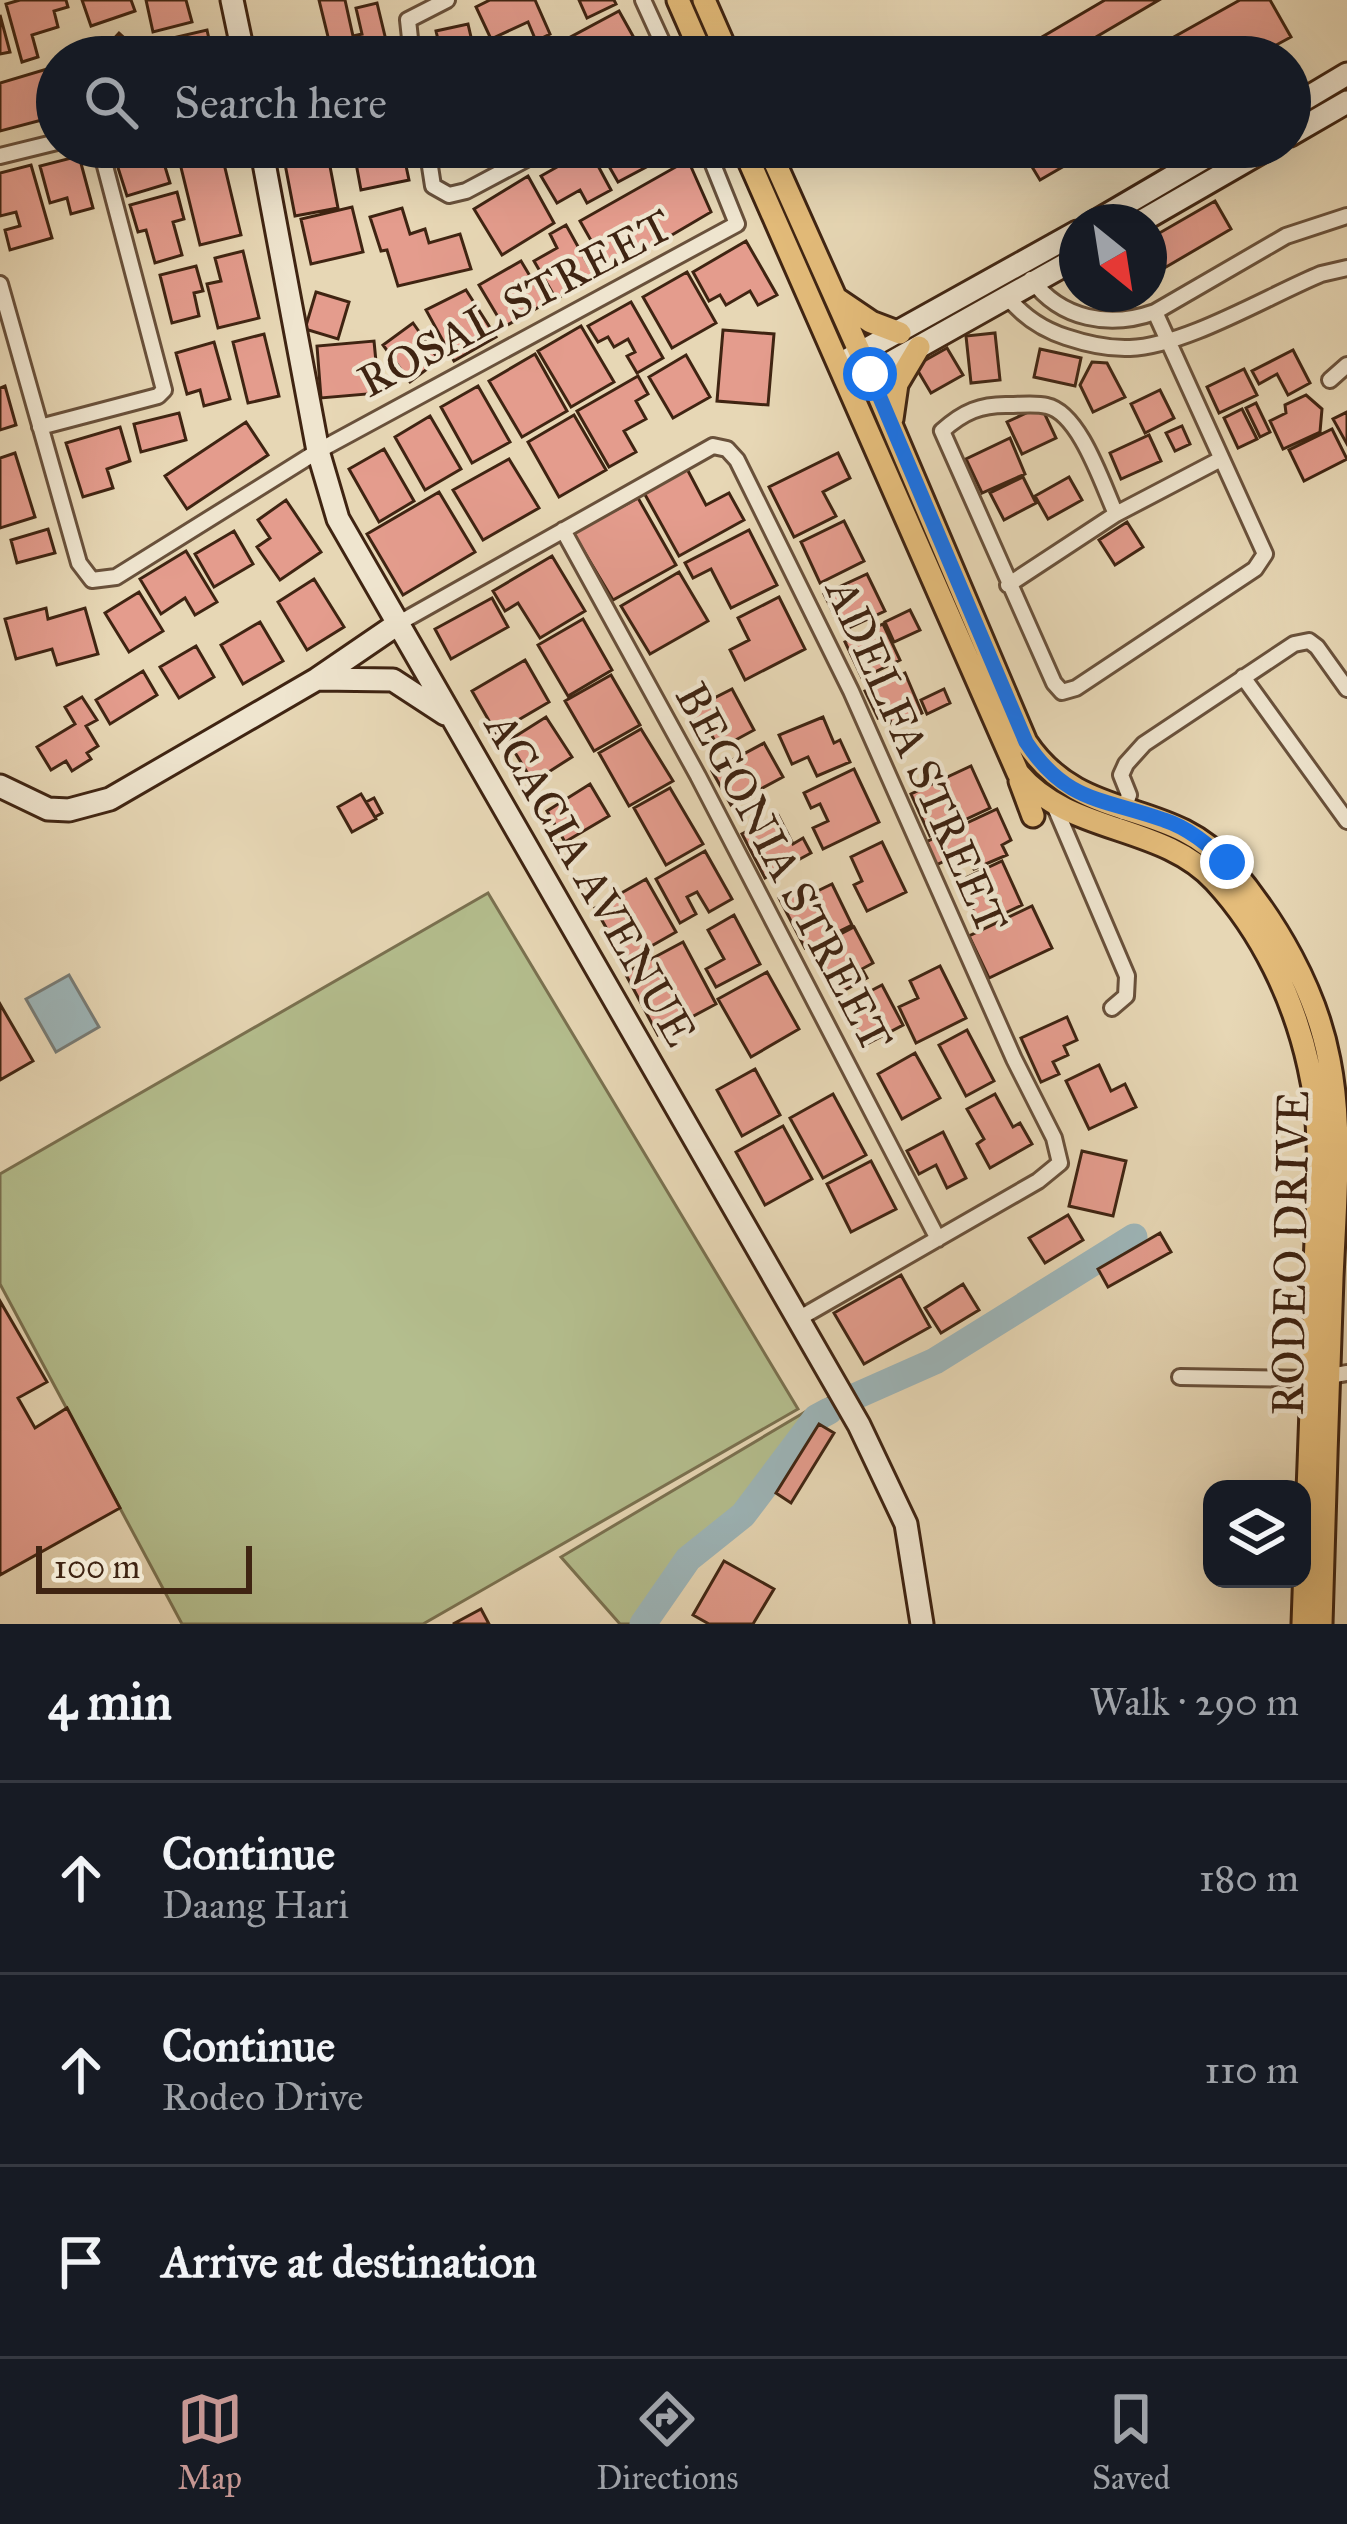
<!DOCTYPE html>
<meta charset="utf-8">
<style>
body{margin:0;font-family:"IM FELL Great Primer",serif;background:#242831;color:#f1f3f6}
.controls{position:absolute;right:36px;bottom:36px;display:grid;overflow:hidden;border-radius:24px;box-shadow:0 12px 48px #0002}
.controls button{width:108px;height:108px;display:grid;place-items:center;padding:0;border:0;border-bottom:3px solid #363941;background:#171b24;color:#f1f3f6;font:60px sans-serif}
.compass{position:absolute;left:1059px;top:204px;width:108px;height:108px;border-radius:50%;background:#171b24;box-shadow:0 12px 48px #0002;rotate:150deg}
.scale{position:absolute;left:36px;bottom:30px;width:216px;box-sizing:border-box;padding-left:12px;border:6px solid #3f2412;border-top:0;font-size:33px;line-height:42px;white-space:nowrap;color:#3f2412;-webkit-text-stroke:9px #efe5cf;paint-order:stroke}
.stop{position:absolute;width:36px;height:36px;margin:-27px;border:9px solid #1a73e8;border-radius:50%;background:#fff}
.stop.end{background:#1a73e8;border-color:#fff;box-shadow:0 3px 12px #0008}
.list{margin:0;padding:0;list-style:none}
h2{display:flex;justify-content:space-between;align-items:center;height:156px;margin:0;padding:0 48px;font-size:51px}
h2 small{font-size:39px;font-weight:400;color:#9ea1a6}
.list li{display:grid;grid-template-columns:78px 1fr auto;gap:36px;align-items:center;box-sizing:border-box;height:192px;padding:0 48px;border-top:3px solid #363941}
.list b{display:block;font-size:45px;white-space:nowrap}
.list p{margin:0;font-size:39px;white-space:nowrap;color:#9ea1a6}
.list em{font-size:39px;font-style:normal;color:#9ea1a6}
.icon{flex:none;width:66px;height:66px;fill:none;stroke:currentColor;stroke-width:2;stroke-linecap:round;stroke-linejoin:round}
.map{position:relative;flex:none;width:1347px;height:1624px;overflow:hidden}
.search{position:absolute;background:#171b24;box-shadow:0 12px 48px #0002;left:36px;right:36px;top:36px;height:132px;display:flex;align-items:center;gap:30px;box-sizing:border-box;padding:0 42px;border-radius:66px;color:#9ea1a6;font-size:45px}
.sheet{height:732px;background:#171b24}
nav{display:flex;justify-content:space-around;align-items:center;box-sizing:border-box;height:168px;border-top:3px solid #363941;background:#171b24;font-size:33px;color:#9ea1a6}
nav a{display:grid;justify-items:center;gap:6px}
nav .on{color:#c59692}
.map>svg:first-child{display:block}
.green{fill:#b4be8e;stroke:#7a7150;stroke-width:3}
.water{fill:#9db6ba;stroke:#777c77;stroke-width:3}
.lines{fill:none;stroke-linecap:round;stroke-linejoin:round}
.river{stroke:#9db6ba;stroke-width:27}
.building{fill:#e49c8d;stroke:#3f2412;stroke-width:3}
.street-casing{stroke:#69513b;stroke-width:20}
.secondary-casing{stroke:#3f2412;stroke-width:27}
.primary-casing{stroke:#3f2412;stroke-width:27}
.street{stroke:#efe5cf;stroke-width:14}
.secondary{stroke:#efe5cf;stroke-width:21}
.primary{stroke:#e4bc7a;stroke-width:21}
.route{stroke:#1a73e8;stroke-width:15}
.labels{text-anchor:middle;dominant-baseline:central;stroke-width:9;stroke-linejoin:round;paint-order:stroke}
.street-label{font-size:45px;fill:#3f2412;stroke:#efe5cf}
</style>
<div class="map">
<svg width="1347" height="1624" viewBox="0 0 1347 1624">
<rect width="100%" height="100%" fill="#e7d7b5"/>
<filter id="stains"><feTurbulence type="fractalNoise" baseFrequency=".00167" numOctaves="4"/><feColorMatrix values="0 0 0 0 .2 0 0 0 0 .09 0 0 0 0 .02 0 0 0 .5 -.17"/></filter>
<radialGradient id="worn" r=".72"><stop offset=".6" stop-color="#630" stop-opacity="0"/><stop offset="1" stop-color="#630" stop-opacity=".3"/></radialGradient>
<path class="green" d="M488,893L798,1409L423,1624H182L0,1284V1174Z
M832,1396L841,1410L808,1425L740,1513L682,1561L638,1624H620L561,1557Z"/>
<path class="water" d="M69,975L99,1027L56,1052L26,999Z"/>
<g class="lines">
<path class="river" d="M856,1396L935,1361L1134,1237
M643,1624L688,1559L743,1515L816,1418L829,1411"/>
</g>
<path class="building" d="M20,0H66L68,7L54,11L58,27L32,35L38,57L22,62L6,4Z
M82,0H131L135,11L91,26Z
M146,0H186L192,22L153,32Z
M319,0H345L353,36L362,34L356,8L377,3L390,57H333Z
M490,0H535L550,34L536,41L528,22L491,39L476,7Z
M579,0H614L616,4L587,18Z
M1105,0H1159L1062,57H1015L1013,54Z
M1240,0H1270L1291,37L1254,57H1150L1147,52Z
M619,11L643,54L598,57L596,52L587,57H557L552,47Z
M0,15L10,52L0,54Z
M468,24L474,50L483,48L485,57H442L436,31Z
M207,30L213,57H159L155,42Z
M119,33L144,56V57H97Z
M57,66V116L0,131V83Z
M128,147H159L170,183L127,196L113,152Z
M176,147H220L241,235L200,245Z
M353,147H402L409,180L361,190Z
M598,147H682V148L618,182Z
M1020,147H1097L1040,180Z
M589,149L611,190L587,203L580,190L557,203L541,176Z
M79,156L93,208L71,214L67,198L50,203L40,166Z
M328,156L338,208L295,216L285,164Z
M688,160L711,212L609,272L580,221Z
M31,165L52,238L10,250L5,230L20,226L16,212L0,216V173Z
M528,176L554,223L502,255L474,209Z
M177,192L184,219L173,222L182,255L155,263L146,230L138,232L130,205Z
M1215,201L1231,229L1149,277V239Z
M352,207L363,252L311,264L301,219Z
M402,208L410,234L425,229L429,243L460,234L471,269L398,286L387,250L381,251L370,217Z
M566,225L595,277L556,299L534,261L557,248L550,234Z
M746,241L777,295L758,305L750,291L726,305L720,295L709,301L693,272Z
M243,251L259,318L218,328L207,284L221,281L215,258Z
M521,261L546,303L504,327L479,285Z
M196,266L203,291L194,293L199,316L172,323L160,275Z
M687,272L716,323L672,348L643,297Z
M466,290L496,337L454,361L426,310Z
M316,292L349,302L338,339L305,329Z
M631,302L663,358L637,373L627,356L635,352L628,339L614,347L608,337L598,342L588,326Z
M413,323L439,360L410,382L383,345Z
M581,326L614,382L571,407L538,351Z
M723,330L774,334L768,405L717,401Z
M995,333L1000,380L971,383L966,336Z
M264,334L279,396L248,403L233,342Z
M374,341L379,393L321,398L317,346Z
M214,342L230,399L204,406L200,390L187,394L176,353Z
M947,348L963,375L931,393L915,366Z
M1040,349L1081,358L1075,386L1034,377Z
M1293,350L1310,383L1288,395L1277,374L1259,384L1252,371Z
M535,354L567,411L522,437L489,381Z
M686,355L710,397L673,418L649,377Z
M1092,362L1107,363L1125,397L1093,412L1080,385Z
M1244,369L1257,395L1219,413L1207,387Z
M638,376L648,394L636,401L646,419L624,431L636,452L609,467L577,411Z
M5,386L16,425L0,430V388Z
M478,386L510,442L472,463L441,407Z
M1160,390L1174,418L1145,433L1131,404Z
M1306,395L1322,409L1320,432L1283,449L1270,421L1286,413L1285,405Z
M1256,403L1270,432L1260,437L1246,408Z
M1041,406L1056,438L1022,454L1007,422Z
M1242,409L1257,439L1238,448L1224,418Z
M1347,412V444L1333,419Z
M179,413L186,440L141,452L134,424Z
M574,415L606,470L559,497L528,442Z
M430,416L461,469L425,490L395,437Z
M246,422L268,455L187,509L165,476Z
M1182,426L1190,444L1175,451L1166,433Z
M120,427L130,461L107,469L113,488L83,497L66,443Z
M1332,429L1347,459L1304,481L1289,450Z
M1149,435L1161,461L1121,479L1110,453Z
M1010,438L1025,474L982,493L966,459Z
M384,449L414,501L379,522L349,469Z
M15,453L35,517L0,528V458Z
M838,453L850,478L823,492L836,516L794,537L769,487Z
M509,459L539,508L483,540L453,490Z
M686,467L706,505L729,493L744,520L679,556L643,491Z
M1023,477L1036,503L1004,520L990,493Z
M1069,477L1082,500L1048,519L1035,496Z
M439,492L475,552L403,595L367,534Z
M638,498L676,565L613,600L573,533Z
M286,500L321,552L280,580L257,547L270,538L258,520Z
M844,521L864,561L820,583L801,542Z
M1127,522L1143,547L1115,565L1099,540Z
M48,529L55,553L17,563L11,540Z
M749,530L777,585L731,608L711,569L693,578L685,563Z
M234,531L253,564L214,587L195,554Z
M186,551L217,602L195,615L185,598L161,614L140,579Z
M552,556L585,611L540,638L518,603L505,611L493,591Z
M679,572L708,621L650,654L621,606Z
M867,574L885,611L842,631L824,594Z
M314,579L344,627L307,650L278,602Z
M139,592L163,631L129,652L105,613Z
M779,597L805,649L745,680L730,650L749,640L738,618Z
M492,598L508,627L451,659L435,629Z
M46,608L48,619L85,608L98,654L57,665L52,649L16,659L5,619Z
M910,610L920,630L894,642L885,622Z
M583,619L612,670L568,696L538,645Z
M260,622L283,661L243,684L221,645Z
M883,624L900,660L862,678L845,642Z
M196,646L214,677L179,698L160,667Z
M525,660L549,702L496,733L472,691Z
M143,671L157,695L110,724L96,700Z
M905,673L922,713L893,726L887,714L878,718L865,691Z
M611,675L640,725L594,751L565,701Z
M732,689L754,730L719,749L707,726L695,732L685,713Z
M944,689L950,703L927,714L921,700Z
M82,697L97,720L86,726L98,746L87,753L91,759L72,771L66,761L51,770L37,747L75,724L65,707Z
M546,717L572,757L533,782L508,741Z
M823,717L834,743L840,740L850,762L817,776L808,757L792,764L779,735Z
M641,729L673,781L629,806L599,753Z
M764,743L783,777L731,805L712,771Z
M971,766L990,808L930,836L911,794Z
M854,769L879,822L823,849L813,828L828,821L820,804L811,808L804,793Z
M590,784L609,816L565,842L547,811Z
M670,788L703,844L666,865L634,808Z
M361,794L376,819L352,832L338,807Z
M374,798L382,813L375,817L366,802Z
M997,809L1011,840L1002,845L1007,855L974,869L966,851L936,865L926,842Z
M778,815L793,844L803,838L811,853L765,878L742,834Z
M882,842L906,892L867,911L854,885L862,881L851,857Z
M705,851L732,899L709,912L697,892L687,897L696,914L680,923L656,879Z
M1002,861L1022,905L980,925L959,881Z
M646,879L676,932L625,961L595,908Z
M832,884L852,925L805,948L779,898L798,889L803,898Z
M1032,906L1052,948L989,978L969,936Z
M734,915L760,964L716,987L706,969L724,959L708,930Z
M854,927L873,963L862,969L867,978L834,996L810,950Z
M683,942L716,1004L658,1035L625,973Z
M940,966L966,1018L916,1043L899,1007L918,998L910,981Z
M767,972L799,1029L751,1057L718,999Z
M882,985L903,1025L865,1045L844,1005Z
M0,1004L33,1061L0,1080Z
M1067,1017L1077,1040L1064,1046L1068,1055L1053,1062L1059,1074L1041,1082L1021,1038Z
M967,1030L994,1081L966,1096L939,1045Z
M915,1053L940,1098L902,1119L878,1074Z
M1099,1065L1111,1091L1125,1084L1136,1107L1089,1129L1066,1081Z
M755,1069L780,1115L742,1136L717,1090Z
M833,1094L866,1155L823,1178L790,1118Z
M995,1094L1013,1127L1020,1123L1032,1144L990,1168L977,1144L984,1139L967,1109Z
M783,1126L812,1179L765,1205L736,1152Z
M943,1132L966,1178L947,1188L936,1165L919,1174L907,1151Z
M1082,1151L1126,1161L1113,1216L1069,1206Z
M871,1161L896,1209L851,1232L827,1184Z
M1068,1215L1083,1240L1045,1263L1029,1238Z
M1160,1233L1171,1252L1108,1287L1098,1269Z
M901,1275L930,1327L864,1364L834,1313Z
M963,1284L979,1310L941,1333L925,1308Z
M0,1301L47,1382L18,1398L35,1428L67,1408L120,1508L0,1575Z
M819,1424L834,1433L791,1503L776,1493Z
M724,1561L774,1589L753,1624H709L693,1615Z
M481,1609L489,1624H453Z"/>
<g class="lines">
<g class="street-casing">
<path id="street" d="M643,0L669,57
M412,57L408,20L447,0
M427,147L433,186L449,195L466,191L549,147
M0,156L57,142
M1031,279C1061,320 1110,328 1155,312L1286,236L1347,216
M0,284L79,563L92,580L116,577L318,451L737,224L706,147
M1006,295C1022,316 1041,329 1066,337C1087,344 1108,349 1130,348C1185,346 1268,296 1321,274L1347,268
M1330,380L1347,365
M40,427L158,396L164,390L100,147
M1116,514C1103,486 1080,413 1047,406C1036,403 1021,405 1010,405C981,404 963,412 942,431L1054,683L1062,692L1076,688L1255,569L1265,554L1155,312
M563,530L698,776L938,1239
M1008,585L1116,514L1221,459
M399,623L713,446L727,449L737,460L851,691L1014,1059L1054,1138L1060,1163L1038,1181L798,1319
M1243,677L1347,821
M1054,805L1127,976L1126,996L1112,1008
M1123,812L1129,795L1121,775L1126,764L1144,744L1294,644L1309,641L1317,647L1347,689
M1180,1377L1313,1379L1347,1373"/>
</g>
<g class="secondary-casing">
<path id="secondary" d="M232,0L244,57
M1290,108L1347,74
M1290,135L1347,102
M261,147L318,451L338,519L859,1425L906,1524L922,1624
M1095,222L1223,147
M1140,222L1270,147
M847,360L1077,232
M858,381L1077,258
M319,679L393,680L445,714
M0,786L48,809L69,810L110,799L317,679L399,623"/>
</g>
<g class="primary-casing">
<path id="primary" d="M678,0L703,57
M704,0L729,57
M743,147L1018,773C1070,835 1161,823 1215,881C1262,932 1294,999 1309,1067C1324,1131 1317,1202 1315,1267C1313,1386 1307,1505 1303,1624
M768,147L870,375L1026,742C1082,826 1171,796 1230,867C1276,921 1316,990 1329,1060C1343,1131 1335,1206 1332,1278C1328,1393 1324,1509 1321,1624
M837,299L871,322L900,333
M892,419L897,384L919,347
M1020,781L1033,816"/>
</g>
<use href="#street" class="street"/>
<use href="#secondary" class="secondary"/>
<use href="#primary" class="primary"/>
</g>
<g class="lines">
<path class="route" d="M870,374L1026,742C1066,803 1103,798 1164,820C1189,828 1208,845 1227,862"/>
</g>
<g class="labels">
<g class="street-label">
<text transform="translate(515 303) rotate(-28)">ROSAL STREET</text>
<text transform="translate(917 756) rotate(66)">ADELFA STREET</text>
<text transform="translate(784 867) rotate(62)">BEGONIA STREET</text>
<text transform="translate(591 879) rotate(60)">ACACIA AVENUE</text>
<text transform="translate(1290 1253) rotate(-89)">RODEO DRIVE</text>
</g>
</g>
<rect width="100%" height="100%" filter="url(#stains)"/>
<rect width="100%" height="100%" fill="url(#worn)"/>
</svg>
<div class="controls">
<button><svg class="icon" aria-label="layers" viewBox="0 0 24 24"><path d="M12 4l9 5-9 5-9-5zM3 14l9 5 9-5"/></svg></button>
</div>
<svg class="compass" viewBox="-18 -18 36 36"><path d="M0-13l5 13h-10z" fill="#e53935"/><path d="M0 13l5-13h-10z" fill="#9ea1a6"/></svg>
<div class="scale">100 m</div>
<div class="stop" style="left:870px;top:374px"></div>
<div class="stop end" style="left:1227px;top:862px"></div>
<div class="search"><svg class="icon" aria-label="search" viewBox="0 0 24 24"><circle cx="10" cy="10" r="6"/><path d="M15 15l6 6"/></svg>Search here</div>
</div>
<section class="sheet">
<h2>4 min<small>Walk · 290 m</small></h2>
<ul class="list">
<li><svg class="icon" aria-label="ahead" viewBox="0 0 24 24"><path d="M12 20V5M6 11l6-6 6 6"/></svg><div><b>Continue</b><p>Daang Hari</p></div><em>180 m</em></li>
<li><svg class="icon" aria-label="ahead" viewBox="0 0 24 24"><path d="M12 20V5M6 11l6-6 6 6"/></svg><div><b>Continue</b><p>Rodeo Drive</p></div><em>110 m</em></li>
<li><svg class="icon" aria-label="arrive" viewBox="0 0 24 24"><path d="M6 21V4h12l-3 4 3 4H6"/></svg><div><b>Arrive at destination</b></div></li>
</ul>
</section>
<nav>
<a class="on"><svg class="icon" aria-label="map" viewBox="0 0 24 24"><path d="M3 6l6-2 6 2 6-2v14l-6 2-6-2-6 2zM9 4v14M15 6v14"/></svg>Map</a>
<a><svg class="icon" aria-label="directions" viewBox="0 0 24 24"><path d="M12 3l9 9-9 9-9-9zM9 14v-3h6M13 9l2 2-2 2"/></svg>Directions</a>
<a><svg class="icon" aria-label="saved" viewBox="0 0 24 24"><path d="M7 4h10v16l-5-4-5 4z"/></svg>Saved</a>
</nav>
